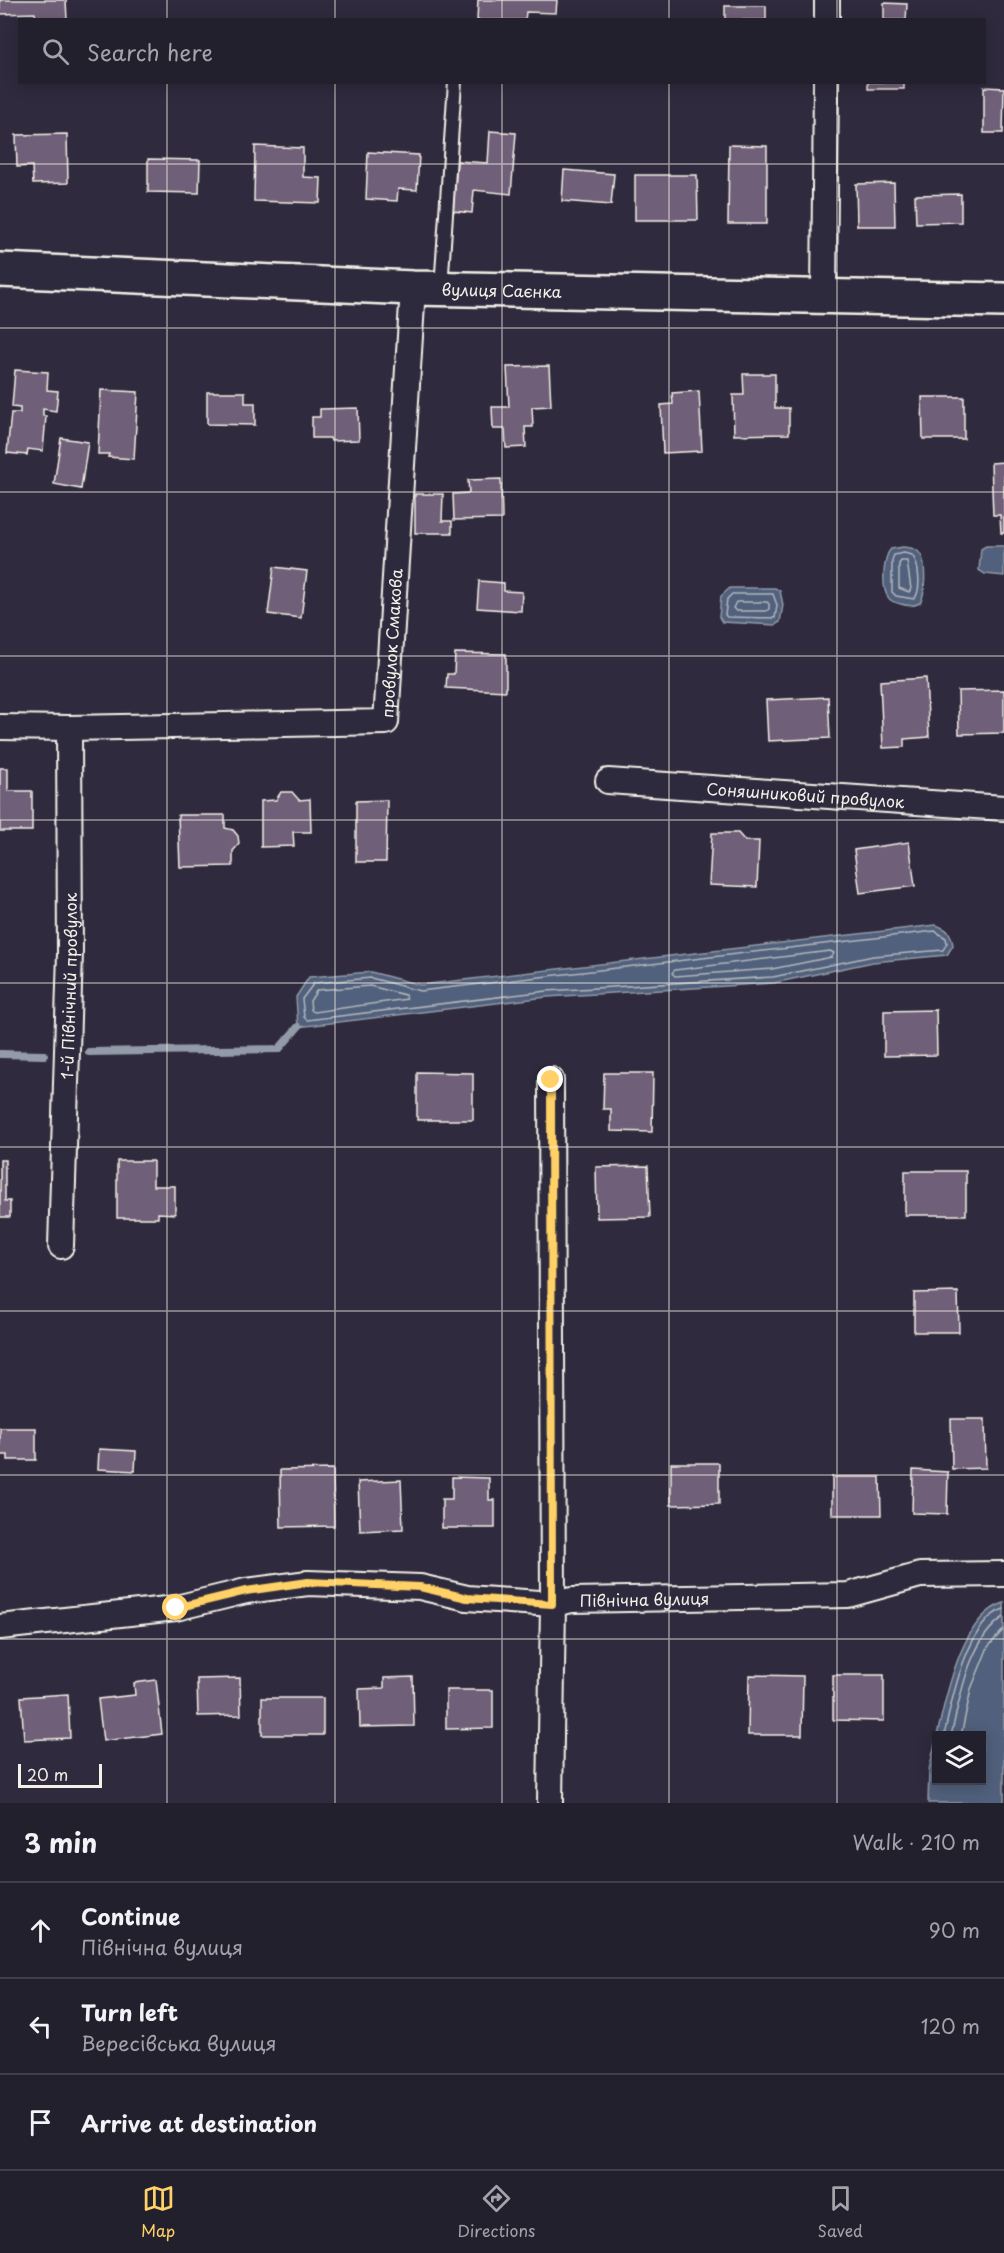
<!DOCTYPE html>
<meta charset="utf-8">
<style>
body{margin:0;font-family:"Playpen Sans",sans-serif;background:#2b2836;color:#f1f3f6}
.controls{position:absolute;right:18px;bottom:18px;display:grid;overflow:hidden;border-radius:0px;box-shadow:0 3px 15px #0003}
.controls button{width:54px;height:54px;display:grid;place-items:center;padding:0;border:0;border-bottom:2px solid #403e4a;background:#23202e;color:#f1f3f6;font:30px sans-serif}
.scale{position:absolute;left:18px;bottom:15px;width:84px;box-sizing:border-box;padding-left:6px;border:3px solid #f4f1e8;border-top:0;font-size:16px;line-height:21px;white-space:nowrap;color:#f4f1e8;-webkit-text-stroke:4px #2f2a3d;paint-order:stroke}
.stop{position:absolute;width:18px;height:18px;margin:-14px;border:4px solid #ffd166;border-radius:50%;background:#fff}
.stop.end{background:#ffd166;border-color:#fff;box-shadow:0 2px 6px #0008}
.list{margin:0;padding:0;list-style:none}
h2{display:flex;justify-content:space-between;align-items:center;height:78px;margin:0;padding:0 24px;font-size:26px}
h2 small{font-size:20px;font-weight:400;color:#a3a3aa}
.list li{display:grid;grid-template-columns:39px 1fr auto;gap:18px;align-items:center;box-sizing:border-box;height:96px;padding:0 24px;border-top:2px solid #403e4a}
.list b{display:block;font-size:22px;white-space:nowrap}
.list p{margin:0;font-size:20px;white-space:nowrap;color:#a3a3aa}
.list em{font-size:20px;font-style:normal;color:#a3a3aa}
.icon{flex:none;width:33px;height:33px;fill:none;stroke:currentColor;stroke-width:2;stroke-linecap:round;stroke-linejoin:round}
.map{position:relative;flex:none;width:1004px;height:1803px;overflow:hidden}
.search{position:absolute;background:#23202e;box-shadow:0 3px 15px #0003;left:18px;right:18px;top:18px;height:66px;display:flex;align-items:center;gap:15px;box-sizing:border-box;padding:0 21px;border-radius:0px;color:#a3a3aa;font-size:22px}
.sheet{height:366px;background:#23202e}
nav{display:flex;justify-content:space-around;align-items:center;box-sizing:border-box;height:84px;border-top:2px solid #403e4a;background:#23202e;font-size:16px;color:#a3a3aa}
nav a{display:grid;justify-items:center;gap:3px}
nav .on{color:#ffd166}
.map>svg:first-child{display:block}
.water{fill:#51617b;stroke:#929ba7;stroke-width:1.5}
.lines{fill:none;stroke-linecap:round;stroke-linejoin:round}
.shore{stroke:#b3b7bc;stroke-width:1.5}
.stream{stroke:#929ba7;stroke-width:8}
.building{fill:#705e78;stroke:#f4f1e8;stroke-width:1.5}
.lane-casing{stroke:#f4f1e8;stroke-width:16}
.street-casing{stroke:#f4f1e8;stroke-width:28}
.secondary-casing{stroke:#f4f1e8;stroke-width:38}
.lane{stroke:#2f2a3d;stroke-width:12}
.street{stroke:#2f2a3d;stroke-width:24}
.secondary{stroke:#2f2a3d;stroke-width:33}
.route{stroke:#ffd166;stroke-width:8}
.grid{fill:none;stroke:#f4f1e8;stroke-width:1.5;stroke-opacity:0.55}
.labels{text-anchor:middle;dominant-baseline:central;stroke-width:6;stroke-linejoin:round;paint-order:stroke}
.street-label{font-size:16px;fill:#f4f1e8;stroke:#2f2a3d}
</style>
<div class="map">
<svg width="1004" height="1803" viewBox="0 0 1004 1803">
<rect width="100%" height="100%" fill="#2f2a3d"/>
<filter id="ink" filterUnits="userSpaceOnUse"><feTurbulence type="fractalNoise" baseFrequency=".0167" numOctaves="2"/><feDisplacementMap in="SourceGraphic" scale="12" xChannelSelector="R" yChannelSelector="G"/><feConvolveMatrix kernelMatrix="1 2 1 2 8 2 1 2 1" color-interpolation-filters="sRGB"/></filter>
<g filter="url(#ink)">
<path class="water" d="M986,546H1004V576L985,574L979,570L981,549Z
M903,547C910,548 917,548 921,555C926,564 926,594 920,603C914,606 907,606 901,604C896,603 890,601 888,597C881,587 884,563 888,553L891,549Z
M730,588H775L780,591L783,605L780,622L775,625L722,622L719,617L721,596Z
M936,925C947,929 951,932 953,945L947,955L873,962L774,983L547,997L298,1027L296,997L309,977L371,972L420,985Z
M1004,1603V1803H928L929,1770L936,1739V1780H982V1736L937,1735C946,1697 961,1616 1004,1603Z"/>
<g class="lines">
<path class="shore" d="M904,553L912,555C919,563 922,591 914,599L896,596L892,592V560L894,555Z
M901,561H907L911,589L909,592L899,588V564Z
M732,594H773L777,605L775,618L727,617L725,615L727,599Z
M736,602H767L769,604V609L766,611H736L733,608Z
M935,931L946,938L947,943L943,950L873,956L773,977L547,991L307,1020L304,1017L302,999L314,983L371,978L420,991Z
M830,951L834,953L832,957L772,969L675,976L672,973L675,970Z
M370,986L405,995L407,999L314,1012L311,1010L310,1001L317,990Z
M944,1736C951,1703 967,1620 1004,1609
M951,1736C960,1698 969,1639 1004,1617
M961,1736L971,1689L988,1647L1004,1629"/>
<path class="stream" d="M89,1052L279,1049L298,1027
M0,1054L44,1055"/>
</g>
<path class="building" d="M0,0H66L67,20H36L35,13L0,14Z
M478,0H557L556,13L526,12L525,20H477Z
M884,3L907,4L906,20H884Z
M725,6H766V20H725Z
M868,82H904V89H868Z
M984,87L1004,88L1003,133H984Z
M490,131L516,133L511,194L474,190L472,213L453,211L457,161L488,163Z
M67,134L68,183L33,184L32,166L17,167L16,135Z
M729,145L767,146V224H728Z
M255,146L303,148V177L321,178L320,203L254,201Z
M368,152L419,155L417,190L398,189L397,201L366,199Z
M148,159L200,160L199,193L148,192Z
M564,170L614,174L611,205L562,201Z
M635,175H697L698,220H635Z
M894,183L895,226H857L856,184Z
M961,194V222L916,223L915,195Z
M549,366L551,406L532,407L533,427H525L526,447L506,448L505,429H493L492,407H509L507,367Z
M15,370L48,372L47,390L58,391L56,411L43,409V416H46L43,451L28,449L27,455L7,453L11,413H20V408L12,407Z
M743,374H775V408H789V434L734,435L733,395H744Z
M101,390L138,392L134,459L108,457L109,454H98Z
M699,391L702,451L663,453L661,405L673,404L672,393Z
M207,392H245V403H255V425L207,424Z
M922,397H964V439H923Z
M358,408L359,440L331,441L330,438H312V417H320V409Z
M61,438L88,442L81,489L54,484Z
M1004,462V533H1001L1000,515H993L991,463Z
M501,479L502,519L454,520L453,494L469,493L468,480Z
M415,494H443L442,521H452V533H415Z
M274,567L307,571L301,618L268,614Z
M479,581L504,583V591L522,592L521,611L477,608Z
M455,653L506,654V691L446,688L447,674H454Z
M926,678L929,737L904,739V747L883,748L880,681Z
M1004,690V733L959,734L958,691Z
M828,697L830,738L768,741L766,700Z
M0,768H8V791H32V831H0Z
M281,792H292L299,800L310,799L311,832H293L294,846L261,847V801L276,800Z
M387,800L386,862H356V801Z
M178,815H225V828L233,830L238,836L239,844L233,851V866L180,867Z
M712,833H738L745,841H759L757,887L709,885Z
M909,842L915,886L860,893L854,850Z
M936,1010L937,1055L884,1056V1011Z
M417,1072L473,1073V1120H417Z
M604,1073H653L652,1132L611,1131V1109H603Z
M0,1160H5V1201H10V1217H0Z
M117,1161H153V1186H175V1214L158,1213V1218H117Z
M648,1166L650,1217L597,1218L596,1167Z
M905,1171H966V1215H905Z
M958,1292L959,1332H914V1293Z
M951,1419H985L986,1468L952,1469Z
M0,1428H36V1460H8V1455H0Z
M99,1449L136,1451L135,1471L98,1469Z
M671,1463H719V1504L671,1505Z
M333,1469L334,1526L281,1527L280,1470Z
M913,1470L948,1472L947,1514L912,1513Z
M452,1477L489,1478V1500H495V1528H442V1499H452Z
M832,1477H880L881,1515H832Z
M401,1480L403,1529L360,1531L358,1482Z
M749,1675L803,1676L802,1735H748Z
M833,1675H884V1721L833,1720Z
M413,1677L414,1726L360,1727L359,1689L384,1688V1678Z
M240,1678L241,1715L198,1716L197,1679Z
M156,1680L162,1734L103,1741L98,1699L135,1695L134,1683Z
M446,1690H493V1728L446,1729Z
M68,1694L70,1738L24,1740L21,1697Z
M262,1698H323V1735H262Z"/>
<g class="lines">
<g class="lane-casing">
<path id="lane" d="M441,288L455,82"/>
</g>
<g class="street-casing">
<g id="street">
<path d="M827,20V0"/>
<path d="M824,296L826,82"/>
<path id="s1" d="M0,727L69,728L386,722L413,288"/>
<path id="s2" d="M608,781L1004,808"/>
<path id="s3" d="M61,1246L70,953L69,728"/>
<path id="s4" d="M0,1627L176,1608L246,1591L308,1583L420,1587L467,1598L553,1604L572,1600L848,1595L920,1575L1004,1574"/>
<path d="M550,1803L553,1604L551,1080"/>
</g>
</g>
<g class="secondary-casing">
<g id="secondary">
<path id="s5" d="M0,270L413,288L1004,300"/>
</g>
</g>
<use href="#lane" class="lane"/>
<use href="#street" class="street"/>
<use href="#secondary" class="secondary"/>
</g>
</g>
<g class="lines" filter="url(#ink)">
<path class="route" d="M176,1608L246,1591L308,1582L420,1587L467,1598L552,1604L551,1080"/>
</g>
<path class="grid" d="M167,0V20M335,0V20M502,0V20M669,0V20M837,0V20M167,82V1803M335,82V1803M502,82V1803M669,82V1803M837,82V1803M0,164H1004M0,328H1004M0,492H1004M0,656H1004M0,820H1004M0,983H1004M0,1147H1004M0,1311H1004M0,1475H1004M0,1639H1004"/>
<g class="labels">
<g class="street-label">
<text stroke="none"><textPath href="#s5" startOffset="502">вулиця Саєнка</textPath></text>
<text stroke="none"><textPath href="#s1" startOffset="465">провулок Смакова</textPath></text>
<text stroke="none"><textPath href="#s2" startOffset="198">Соняшниковий провулок</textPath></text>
<text stroke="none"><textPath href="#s3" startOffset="260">1-й Північний провулок</textPath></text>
<text stroke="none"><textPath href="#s4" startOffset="650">Північна вулиця</textPath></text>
</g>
</g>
</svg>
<div class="controls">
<button><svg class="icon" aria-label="layers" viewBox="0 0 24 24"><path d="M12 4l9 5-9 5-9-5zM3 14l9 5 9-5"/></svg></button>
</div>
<div class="scale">20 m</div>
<div class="stop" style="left:176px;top:1608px"></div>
<div class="stop end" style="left:551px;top:1080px"></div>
<div class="search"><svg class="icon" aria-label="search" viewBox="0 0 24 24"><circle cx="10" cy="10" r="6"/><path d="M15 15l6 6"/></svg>Search here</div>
</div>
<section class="sheet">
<h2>3 min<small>Walk · 210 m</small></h2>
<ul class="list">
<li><svg class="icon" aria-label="ahead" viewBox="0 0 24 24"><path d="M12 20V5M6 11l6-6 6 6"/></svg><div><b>Continue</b><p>Північна вулиця</p></div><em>90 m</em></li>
<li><svg class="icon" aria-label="left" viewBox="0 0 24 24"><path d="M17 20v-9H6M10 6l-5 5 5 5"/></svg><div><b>Turn left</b><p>Вересівська вулиця</p></div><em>120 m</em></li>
<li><svg class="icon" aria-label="arrive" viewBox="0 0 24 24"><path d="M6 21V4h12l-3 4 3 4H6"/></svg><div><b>Arrive at destination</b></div></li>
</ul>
</section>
<nav>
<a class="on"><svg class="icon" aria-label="map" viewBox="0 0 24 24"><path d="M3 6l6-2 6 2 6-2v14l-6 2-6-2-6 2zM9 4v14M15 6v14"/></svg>Map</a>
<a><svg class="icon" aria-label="directions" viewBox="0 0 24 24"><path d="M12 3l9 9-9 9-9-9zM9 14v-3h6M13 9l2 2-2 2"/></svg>Directions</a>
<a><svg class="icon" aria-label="saved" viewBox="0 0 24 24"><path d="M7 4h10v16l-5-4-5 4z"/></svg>Saved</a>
</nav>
